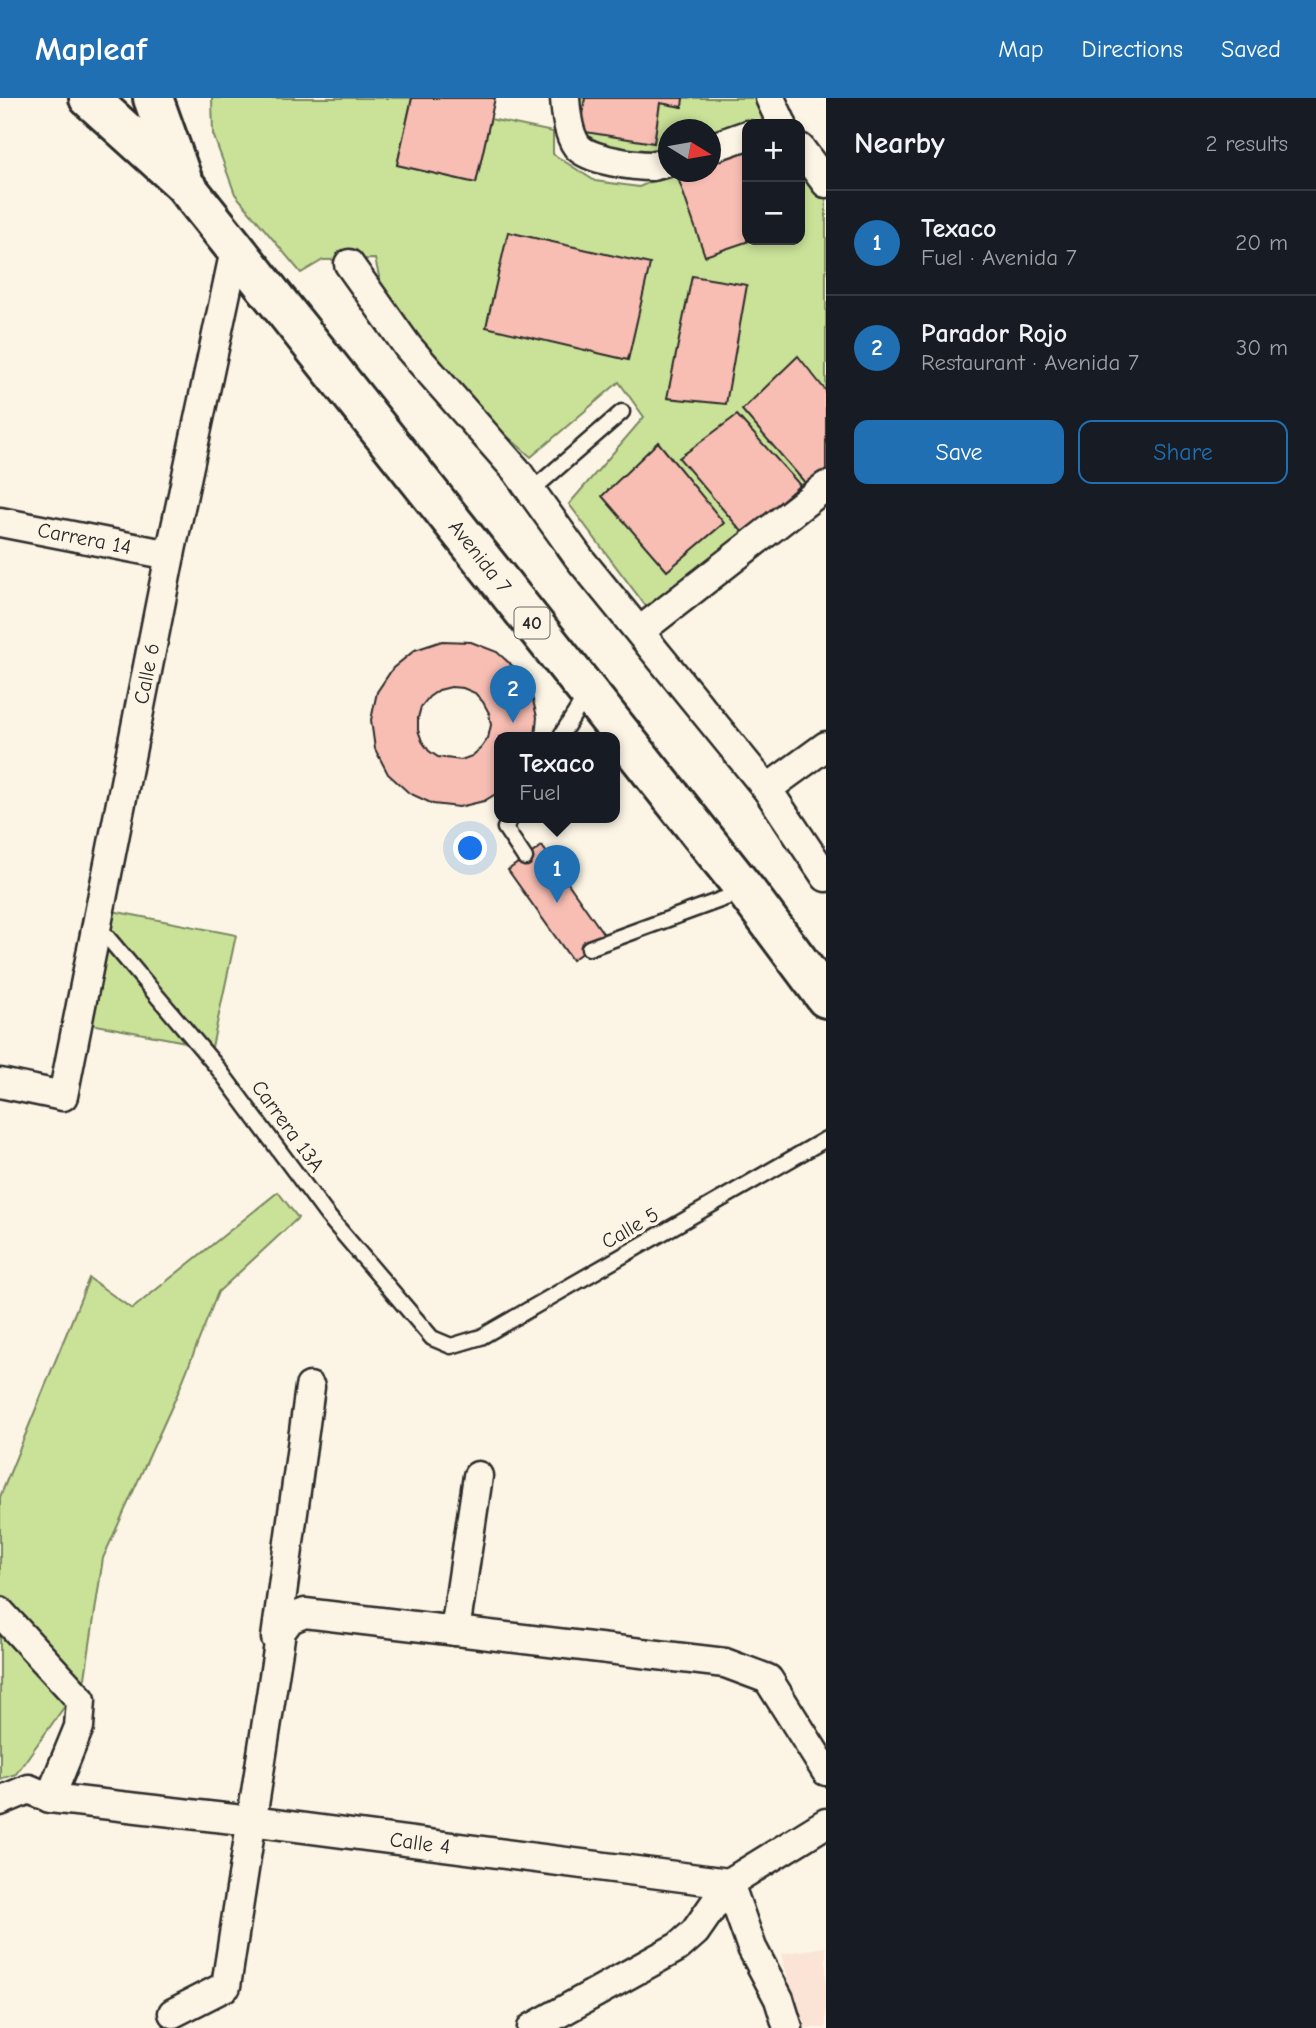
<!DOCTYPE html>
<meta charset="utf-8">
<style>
body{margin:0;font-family:"Comic Neue",sans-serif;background:#242831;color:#f1f3f6}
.controls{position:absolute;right:21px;top:21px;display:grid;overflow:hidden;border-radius:14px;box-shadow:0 4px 10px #0003}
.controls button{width:63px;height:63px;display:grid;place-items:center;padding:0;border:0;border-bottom:2px solid #363941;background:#171b24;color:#f1f3f6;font:35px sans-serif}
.compass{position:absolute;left:658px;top:21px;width:63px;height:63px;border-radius:50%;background:#171b24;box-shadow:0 4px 10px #0003;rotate:101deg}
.you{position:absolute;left:471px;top:751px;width:24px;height:24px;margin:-18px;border:5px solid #fff;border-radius:50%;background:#1a73e8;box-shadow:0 0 0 10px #1a73e833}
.badge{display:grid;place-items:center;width:46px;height:46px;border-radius:50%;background:#1f6fb2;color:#fff;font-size:23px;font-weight:700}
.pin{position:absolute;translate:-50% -58px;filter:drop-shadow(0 2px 4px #0008)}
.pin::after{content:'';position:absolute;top:37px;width:24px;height:21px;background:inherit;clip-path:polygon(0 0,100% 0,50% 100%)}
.popup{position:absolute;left:494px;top:634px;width:126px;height:91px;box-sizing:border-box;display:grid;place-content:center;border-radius:14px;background:#171b24;filter:drop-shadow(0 2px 5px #0005);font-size:23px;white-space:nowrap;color:#9ea1a6}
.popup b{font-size:26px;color:#f1f3f6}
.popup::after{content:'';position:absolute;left:50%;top:100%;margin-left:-14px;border:14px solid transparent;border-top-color:#171b24}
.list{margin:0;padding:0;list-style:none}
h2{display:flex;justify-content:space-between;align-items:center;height:91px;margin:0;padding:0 28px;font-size:30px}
h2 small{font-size:23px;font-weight:400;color:#9ea1a6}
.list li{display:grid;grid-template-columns:46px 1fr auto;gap:21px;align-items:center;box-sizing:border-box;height:105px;padding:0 28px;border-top:2px solid #363941}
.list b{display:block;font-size:26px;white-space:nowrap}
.list p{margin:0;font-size:23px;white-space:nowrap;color:#9ea1a6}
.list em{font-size:23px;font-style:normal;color:#9ea1a6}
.actions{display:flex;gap:14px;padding:21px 28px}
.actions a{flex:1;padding:16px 0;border:2px solid #1f6fb2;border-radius:14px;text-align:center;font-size:24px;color:#1f6fb2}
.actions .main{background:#1f6fb2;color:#fff}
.map{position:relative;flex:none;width:826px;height:1930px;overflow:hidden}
header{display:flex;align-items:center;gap:42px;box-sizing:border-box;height:98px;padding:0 35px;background:#1f6fb2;color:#fff}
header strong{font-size:33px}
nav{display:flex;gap:38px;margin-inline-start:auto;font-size:24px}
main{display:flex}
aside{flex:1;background:#171b24}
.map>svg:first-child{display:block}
.built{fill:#fbe4d6}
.green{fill:#cae298;stroke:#7a8662;stroke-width:2}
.building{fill:#f8beb3;stroke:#2b2b2b;stroke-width:2;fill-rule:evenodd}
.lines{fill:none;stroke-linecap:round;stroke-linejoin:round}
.lane-casing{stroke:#2b2b2b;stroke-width:19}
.street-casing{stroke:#2b2b2b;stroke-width:33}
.primary-casing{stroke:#2b2b2b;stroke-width:44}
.lane{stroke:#fcf5e5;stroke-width:14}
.street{stroke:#fcf5e5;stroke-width:28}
.primary{stroke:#fcf5e5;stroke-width:38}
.labels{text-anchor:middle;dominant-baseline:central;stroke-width:7;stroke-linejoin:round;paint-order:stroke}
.shield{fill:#fcf5e5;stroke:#6a6863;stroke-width:2}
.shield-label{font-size:19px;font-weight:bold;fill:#2b2b2b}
.street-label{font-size:21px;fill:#2b2b2b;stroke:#fcf5e5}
</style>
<header>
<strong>Mapleaf</strong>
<nav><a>Map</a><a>Directions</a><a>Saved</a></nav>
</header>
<main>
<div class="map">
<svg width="826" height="1930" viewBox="0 0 826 1930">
<rect width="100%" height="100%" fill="#fcf5e5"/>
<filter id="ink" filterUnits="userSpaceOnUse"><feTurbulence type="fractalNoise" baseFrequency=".0143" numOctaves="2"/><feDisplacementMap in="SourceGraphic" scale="14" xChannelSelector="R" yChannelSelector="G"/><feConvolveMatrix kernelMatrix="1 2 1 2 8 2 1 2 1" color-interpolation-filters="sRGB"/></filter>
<g filter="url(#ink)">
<path class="built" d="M826,1849V1930H802L781,1856Z"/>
<path class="green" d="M212,0H412L397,67L476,85L490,21L553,34V56L595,83L639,89L674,74H710L747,47V142H800V62L826,97V373L648,511L569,406L644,319L619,284L531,359L466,302L384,199L375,161L323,162L301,175L235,96L213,36Z
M570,0H762L771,19L711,42L710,32H668V55L654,60L589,48Z
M107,812L236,837L212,949L86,925Z
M278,1094L298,1120L218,1194L177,1297L103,1460L85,1580L16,1676L0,1681V1399L89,1180L132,1211Z"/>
<path class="building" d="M412,0H495L476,85L397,67Z
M585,0H683L682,9L660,5L654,45L579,33Z
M747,48V142H752L705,158L676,74H710V60Z
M508,134L650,166L628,262L486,229Z
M692,178L747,187L726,306L667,300Z
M798,258L826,293V371L807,387L742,312Z
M737,317L800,387L744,436L679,360Z
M658,344L724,425L667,473L602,398Z
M442,543L471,544L497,554L517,572L531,594L537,619L535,639H499V694L484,703L459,709L433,706L409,695L388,676L375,651L371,622L377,594L393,570L415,552ZM451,589L463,590L475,595L483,604L489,615L491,627L488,640L481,650L472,658L461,662L438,659L429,653L422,643L418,632V620L421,609L429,599L439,592Z
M542,748L605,838L572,862L508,772Z"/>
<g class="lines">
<g class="lane-casing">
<path id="lane" d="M531,393L622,314
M560,639L587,596
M511,719L505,730L525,760
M97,827L217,969L327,1117L432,1240L451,1248L481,1239L826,1041
M589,850L742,794"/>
</g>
<g class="street-casing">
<g id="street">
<path d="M565,0C566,15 568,36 577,48C588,62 635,68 652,68C657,67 663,65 668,64"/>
<path d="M770,0L782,26"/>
<path d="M710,50L747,37"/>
<path d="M800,50L826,85"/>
<path d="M349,166L408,249L516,372L579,460L767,691L826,779"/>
<path id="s1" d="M0,424L170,457"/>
<path d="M640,533L826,388"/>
<path d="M767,691L826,648"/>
<path id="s2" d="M0,985L63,998L170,457L235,152"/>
<path d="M0,1514L81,1602L79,1629L50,1700"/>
<path d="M455,1533L478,1378"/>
<path d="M276,1540L310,1289"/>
<path id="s3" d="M0,1703L29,1691L50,1700L251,1723L729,1785L826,1725"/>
<path d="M729,1785L752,1850L779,1901L788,1930"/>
<path d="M173,1915L226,1888L281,1533L290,1521L305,1515L725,1565L768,1581L826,1673"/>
<path d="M532,1930L678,1849L695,1834L729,1785"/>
</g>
</g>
<g class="primary-casing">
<g id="primary">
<path id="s4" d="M89,0L184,86L746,793L826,900"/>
<path d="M153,0L182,81"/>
</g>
</g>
<use href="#lane" class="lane"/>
<use href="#street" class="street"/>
<use href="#primary" class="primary"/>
</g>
</g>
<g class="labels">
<rect class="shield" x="514.5" y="509.5" width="35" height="31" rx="5"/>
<g class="shield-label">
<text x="532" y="525">40</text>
</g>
<g class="street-label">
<text stroke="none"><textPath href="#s1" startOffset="86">Carrera 14</textPath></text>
<text stroke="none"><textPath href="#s4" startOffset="604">Avenida 7</textPath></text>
<text stroke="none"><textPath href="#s2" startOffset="495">Calle 6</textPath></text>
<text transform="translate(288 1028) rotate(54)">Carrera 13A</text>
<text transform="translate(630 1130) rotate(-30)">Calle 5</text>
<text stroke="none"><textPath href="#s3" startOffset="427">Calle 4</textPath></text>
</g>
</g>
</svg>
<div class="controls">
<button>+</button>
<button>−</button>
</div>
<svg class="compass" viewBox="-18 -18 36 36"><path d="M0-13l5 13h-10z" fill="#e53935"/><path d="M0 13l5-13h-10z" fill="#9ea1a6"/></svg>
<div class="you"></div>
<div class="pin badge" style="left:557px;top:805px">1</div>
<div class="popup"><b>Texaco</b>Fuel</div>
<div class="pin badge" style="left:513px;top:625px">2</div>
</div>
<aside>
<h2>Nearby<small>2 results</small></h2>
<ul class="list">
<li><span class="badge">1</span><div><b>Texaco</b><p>Fuel · Avenida 7</p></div><em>20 m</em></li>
<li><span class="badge">2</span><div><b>Parador Rojo</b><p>Restaurant · Avenida 7</p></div><em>30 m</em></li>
</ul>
<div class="actions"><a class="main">Save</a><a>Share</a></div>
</aside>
</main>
